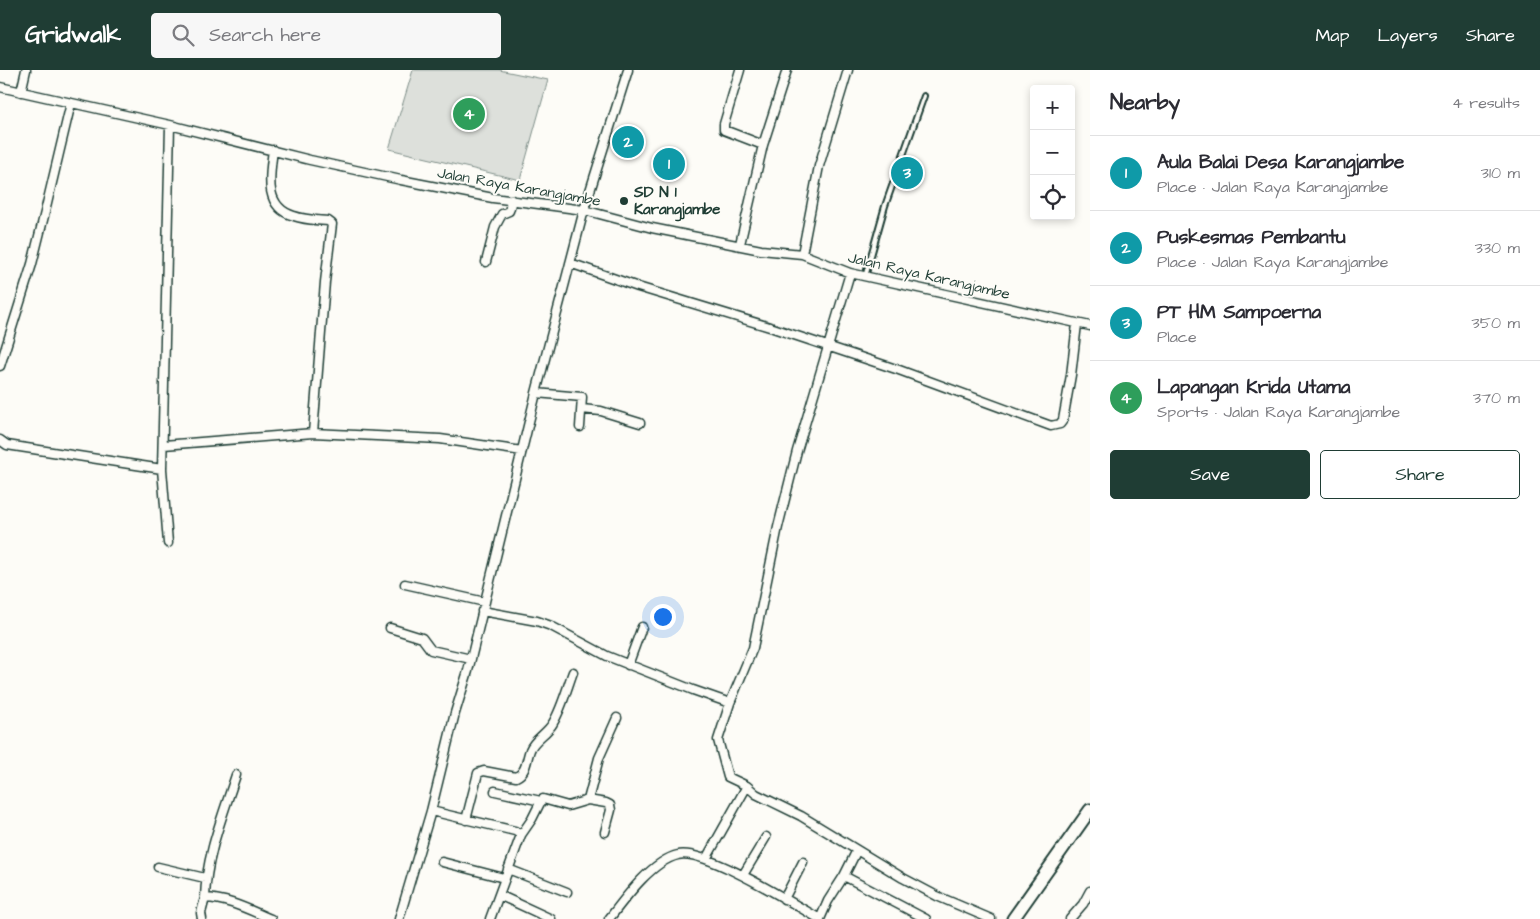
<!DOCTYPE html>
<meta charset="utf-8">
<style>
body{margin:0;font-family:"Architects Daughter",sans-serif;background:#f7f7f7;color:#2b2b33}
.controls{position:absolute;right:15px;top:15px;display:grid;overflow:hidden;border-radius:5px;box-shadow:0 2px 8px #0003}
.controls button{width:45px;height:45px;display:grid;place-items:center;padding:0;border:0;border-bottom:1px solid #e1e1e2;background:#fff;color:#2b2b33;font:25px sans-serif}
.you{position:absolute;left:662px;top:546px;width:18px;height:18px;margin:-12px;border:4px solid #fff;border-radius:50%;background:#1a73e8;box-shadow:0 0 0 8px #1a73e833}
.badge{display:grid;place-items:center;width:32px;height:32px;border-radius:50%;background:#1f3d34;color:#fff;font-size:16px;font-weight:700}
.pin{position:absolute;translate:-50% -50%;border:2px solid #fff;box-shadow:0 1px 5px #0006}
.list{margin:0;padding:0;list-style:none}
h2{display:flex;justify-content:space-between;align-items:center;height:65px;margin:0;padding:0 20px;font-size:21px}
h2 small{font-size:16px;font-weight:400;color:#7c7c81}
.list li{display:grid;grid-template-columns:32px 1fr auto;gap:15px;align-items:center;box-sizing:border-box;height:75px;padding:0 20px;border-top:1px solid #e1e1e2}
.list b{display:block;font-size:19px;white-space:nowrap}
.list p{margin:0;font-size:16px;white-space:nowrap;color:#7c7c81}
.list em{font-size:16px;font-style:normal;color:#7c7c81}
.actions{display:flex;gap:10px;padding:15px 20px}
.actions a{flex:1;padding:11px 0;border:1px solid #1f3d34;border-radius:5px;text-align:center;font-size:18px;color:#1f3d34}
.actions .main{background:#1f3d34;color:#fff}
.icon{flex:none;width:28px;height:28px;fill:none;stroke:currentColor;stroke-width:2;stroke-linecap:round;stroke-linejoin:round}
.map{position:relative;flex:none;width:1090px;height:849px;overflow:hidden}
header{display:flex;align-items:center;gap:30px;box-sizing:border-box;height:70px;padding:0 25px;background:#1f3d34;color:#fff}
header strong{font-size:24px}
nav{display:flex;gap:28px;margin-inline-start:auto;font-size:18px}
.search{width:350px;height:45px;background:#f7f7f7;display:flex;align-items:center;gap:12px;box-sizing:border-box;padding:0 18px;border-radius:5px;color:#7c7c81;font-size:19px}
main{display:flex}
aside{flex:1;background:#fff}
.map>svg:first-child{display:block}
.pitch{fill:#dde0db;stroke:#7e8e88}
.lines{fill:none;stroke-linecap:round;stroke-linejoin:round}
.service-casing{stroke:#1f3d34;stroke-width:8}
.minor-casing{stroke:#1f3d34;stroke-width:11}
.secondary-casing{stroke:#1f3d34;stroke-width:15}
.service{stroke:#fdfcf7;stroke-width:4}
.minor{stroke:#fdfcf7;stroke-width:8}
.secondary{stroke:#fdfcf7;stroke-width:11}
.poi-dot{fill:#1f3d34;stroke:#fdfcf7;stroke-width:2}
.labels{text-anchor:middle;dominant-baseline:central;stroke-width:4;stroke-linejoin:round;paint-order:stroke}
.street-label{font-size:15px;fill:#1f3d34;stroke:#fdfcf7}
.poi-label{font-size:15px;font-weight:bold;fill:#1f3d34;stroke:#fdfcf7;text-anchor:start}
</style>
<header>
<strong>Gridwalk</strong>
<div class="search"><svg class="icon" aria-label="search" viewBox="0 0 24 24"><circle cx="10" cy="10" r="6"/><path d="M15 15l6 6"/></svg>Search here</div>
<nav><a>Map</a><a>Layers</a><a>Share</a></nav>
</header>
<main>
<div class="map">
<svg width="1090" height="849" viewBox="0 0 1090 849">
<rect width="100%" height="100%" fill="#fdfcf7"/>
<filter id="ink" filterUnits="userSpaceOnUse"><feTurbulence type="fractalNoise" baseFrequency=".02" numOctaves="2"/><feDisplacementMap in="SourceGraphic" scale="10" xChannelSelector="R" yChannelSelector="G"/><feConvolveMatrix kernelMatrix="1 2 1 2 8 2 1 2 1" color-interpolation-filters="sRGB"/></filter>
<g filter="url(#ink)">
<path class="pitch" d="M413,0H499L548,10L520,110L389,79Z"/>
<g class="lines">
<g class="service-casing">
<path id="service" d="M865,207L885,136L924,26"/>
</g>
<g class="minor-casing">
<path id="minor" d="M740,0L724,54V60L763,75
M0,17L170,55L310,90L401,110L493,128L584,140L652,158L761,180L802,184L850,203L1090,256
M21,22L26,0
M273,80C270,104 263,137 294,146C305,150 317,150 328,151L332,154L325,212L313,363
M740,174L763,75L787,0
M802,184L819,96L848,0
M486,192L495,157L502,144L509,141L512,130
M570,193L638,217L773,258L899,300L1051,356L1060,354L1063,350L1071,305L1077,254
M0,296L32,194L45,142L71,33
M536,323L582,327L580,357
M582,339L601,341L640,353
M0,370L7,375L162,399
M164,375L313,363L440,369L522,381
M168,473L162,399L170,55
M405,514L485,532
M482,541L537,551L551,556L607,586L693,620L730,633L753,578L778,457L797,381L850,203
M390,558L422,568L431,580L471,589
M628,595L642,557
M730,633L718,670L728,707L747,716L756,724L801,746L903,808L937,826L991,849
M495,721L541,731L543,729L568,736L588,730L606,733L610,735L611,740L605,762
M588,730L599,688L617,648
M431,741L515,761L521,765L490,849
M466,750L478,703L484,701L516,707C527,702 526,690 530,680C534,669 547,664 553,653C562,638 567,618 573,602
M521,765L532,749L541,731
M706,789L747,716
M442,792L504,808
M158,797L205,808
M508,799L567,822
M743,805L766,767
M844,806L857,780
M499,825L551,849
M205,828C206,786 223,745 236,705
M784,829L803,792
M202,849L201,843L205,828C229,829 249,840 271,849
M399,849L431,741L455,643L468,601L536,323L584,140L628,0
M609,849C625,828 652,791 678,785C705,778 793,834 820,849
M820,849L828,831L844,806L926,849
M1070,849L1083,834L1090,821"/>
</g>
<g class="secondary-casing">
<path id="secondary" d="M1013,849L1090,740"/>
</g>
<use href="#service" class="service"/>
<use href="#minor" class="minor"/>
<use href="#secondary" class="secondary"/>
</g>
</g>
<circle class="poi-dot" cx="624" cy="131" r="5"/>
<g class="labels">
<g class="street-label">
<text transform="translate(519 117) rotate(10)">Jalan Raya Karangjambe</text>
<text transform="translate(929 206) rotate(13)">Jalan Raya Karangjambe</text>
</g>
<g class="poi-label">
<text x="634" y="122">SD N 1<tspan x="634" dy="17">Karangjambe</tspan></text>
</g>
</g>
</svg>
<div class="controls">
<button>+</button>
<button>−</button>
<button><svg class="icon" aria-label="locate" viewBox="0 0 24 24"><circle cx="12" cy="12" r="6"/><path d="M12 2v4M12 18v4M2 12h4M18 12h4"/></svg></button>
</div>
<div class="you"></div>
<div class="pin badge" style="left:669px;top:94px;background:#0f9aa8">1</div>
<div class="pin badge" style="left:628px;top:72px;background:#0f9aa8">2</div>
<div class="pin badge" style="left:907px;top:103px;background:#0f9aa8">3</div>
<div class="pin badge" style="left:469px;top:44px;background:#2e9e5b">4</div>
</div>
<aside>
<h2>Nearby<small>4 results</small></h2>
<ul class="list">
<li><span class="badge" style="background:#0f9aa8">1</span><div><b>Aula Balai Desa Karangjambe</b><p>Place · Jalan Raya Karangjambe</p></div><em>310 m</em></li>
<li><span class="badge" style="background:#0f9aa8">2</span><div><b>Puskesmas Pembantu</b><p>Place · Jalan Raya Karangjambe</p></div><em>330 m</em></li>
<li><span class="badge" style="background:#0f9aa8">3</span><div><b>PT HM Sampoerna</b><p>Place</p></div><em>350 m</em></li>
<li><span class="badge" style="background:#2e9e5b">4</span><div><b>Lapangan Krida Utama</b><p>Sports · Jalan Raya Karangjambe</p></div><em>370 m</em></li>
</ul>
<div class="actions"><a class="main">Save</a><a>Share</a></div>
</aside>
</main>
